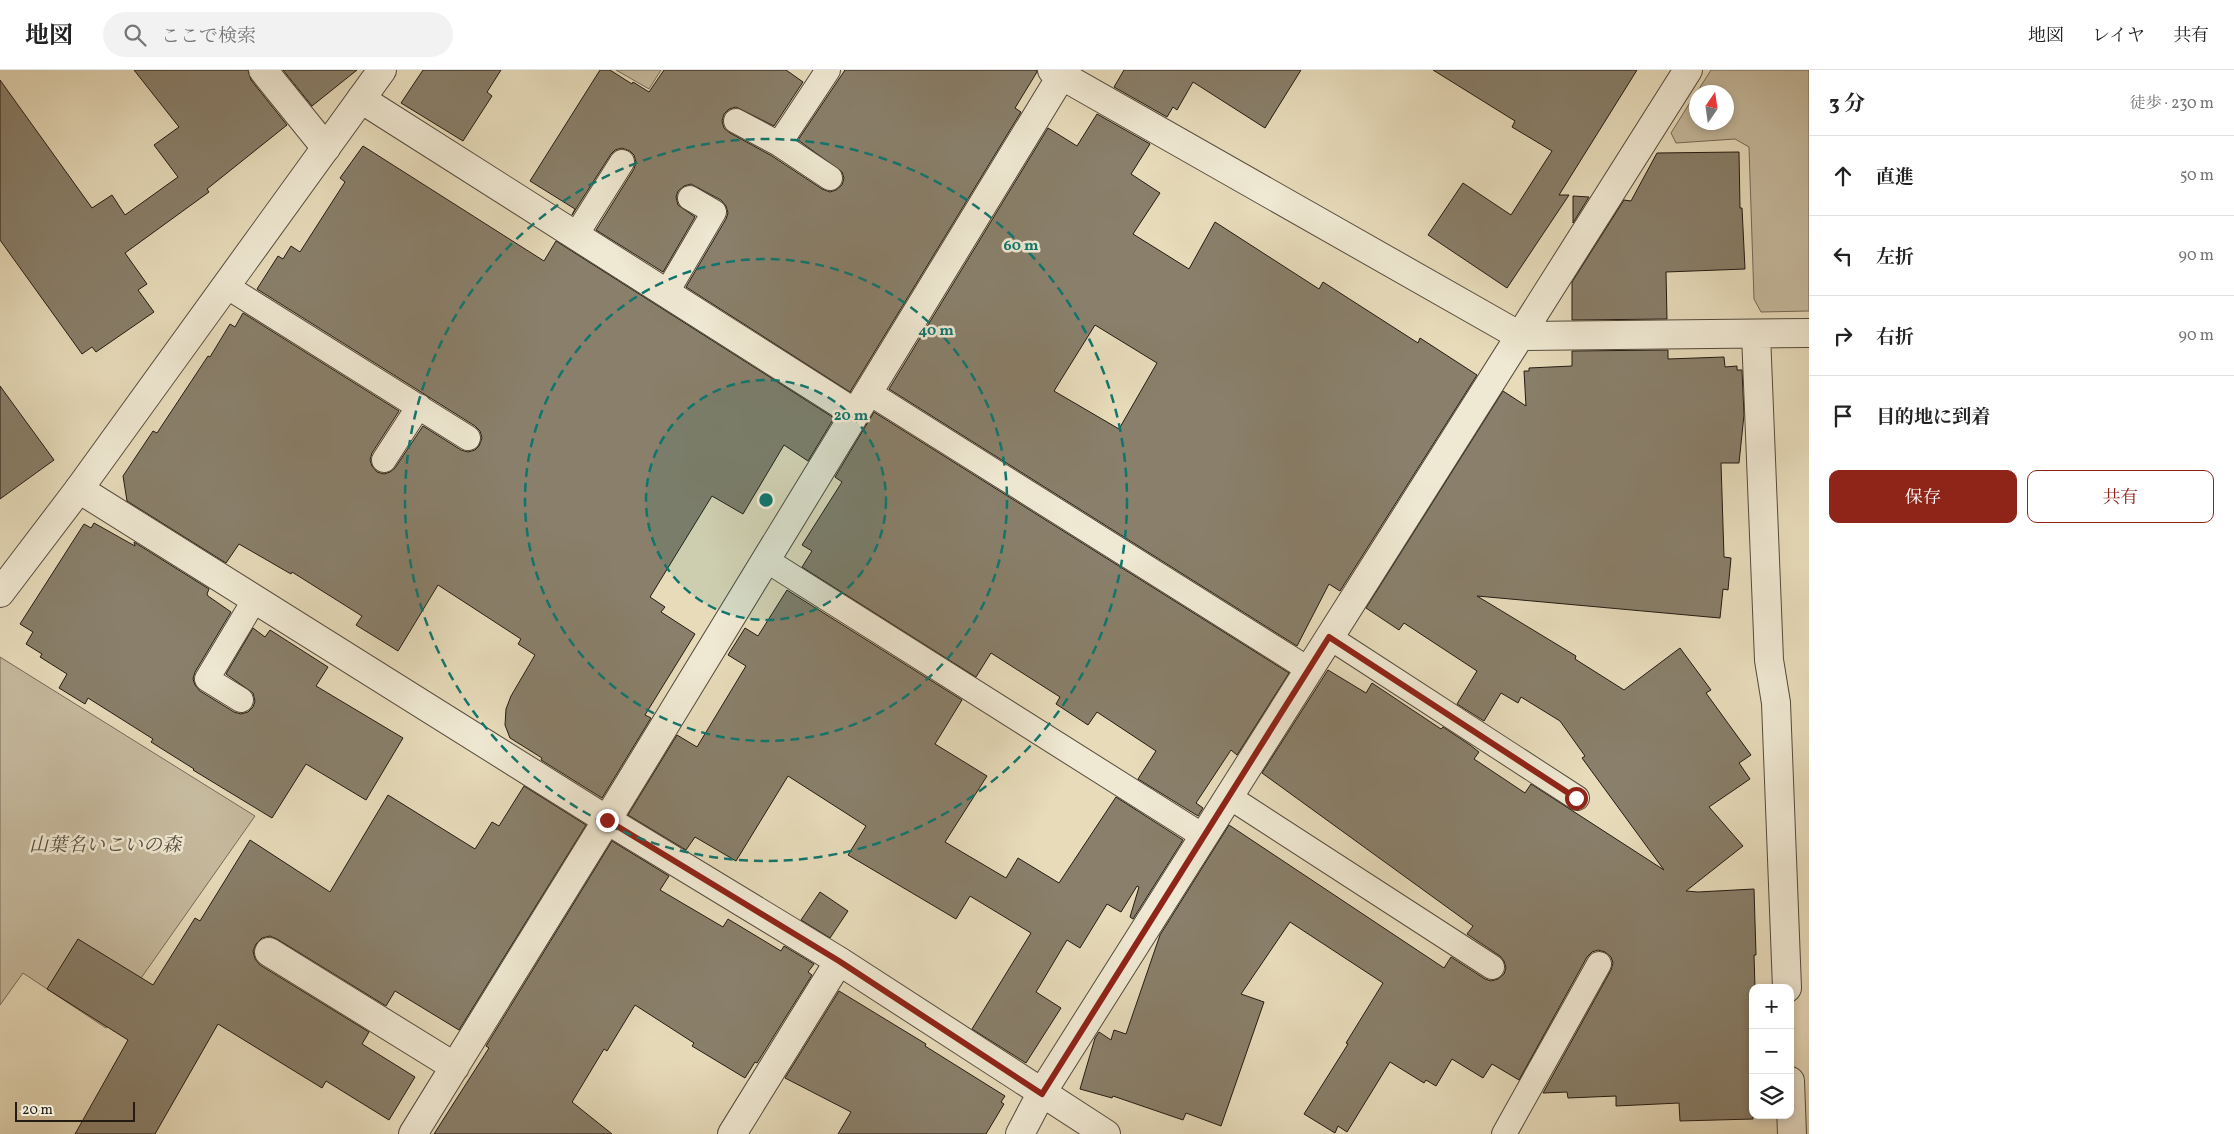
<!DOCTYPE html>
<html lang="ja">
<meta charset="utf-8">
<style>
body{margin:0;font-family:Vollkorn,"Noto Serif JP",serif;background:#f2f2f2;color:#222}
.controls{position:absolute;right:15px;bottom:15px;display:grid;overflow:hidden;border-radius:10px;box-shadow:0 2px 8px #0003}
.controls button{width:45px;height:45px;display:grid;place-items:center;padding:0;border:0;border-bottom:1px solid #e0e0e0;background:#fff;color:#222;font:25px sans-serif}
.compass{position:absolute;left:1689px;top:15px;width:45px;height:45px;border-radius:50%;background:#fff;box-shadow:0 2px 8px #0003;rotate:13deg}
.scale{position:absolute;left:15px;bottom:12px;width:120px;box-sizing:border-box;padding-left:5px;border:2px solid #241b13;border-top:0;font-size:14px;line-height:18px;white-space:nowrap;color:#241b13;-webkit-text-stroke:4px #efe8d2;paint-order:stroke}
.stop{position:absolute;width:15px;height:15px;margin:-11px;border:4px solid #8f2418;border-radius:50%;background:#fff}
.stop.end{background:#8f2418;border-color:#fff;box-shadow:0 1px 5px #0008}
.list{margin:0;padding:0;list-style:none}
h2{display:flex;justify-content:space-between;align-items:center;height:65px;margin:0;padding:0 20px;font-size:21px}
h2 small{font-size:16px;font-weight:400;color:#767676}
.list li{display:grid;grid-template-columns:32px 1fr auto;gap:15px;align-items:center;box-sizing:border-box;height:80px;padding:0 20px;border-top:1px solid #e0e0e0}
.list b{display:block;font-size:19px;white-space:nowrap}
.list em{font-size:16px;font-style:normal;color:#767676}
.actions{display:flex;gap:10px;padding:15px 20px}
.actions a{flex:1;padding:11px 0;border:1px solid #8f2418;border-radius:10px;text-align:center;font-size:18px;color:#8f2418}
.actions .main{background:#8f2418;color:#fff}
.icon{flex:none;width:28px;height:28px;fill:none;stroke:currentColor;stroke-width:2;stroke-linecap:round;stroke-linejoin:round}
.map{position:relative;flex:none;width:1809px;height:1064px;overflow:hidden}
header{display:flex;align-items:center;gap:30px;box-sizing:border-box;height:70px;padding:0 25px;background:#fff;border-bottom:1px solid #e0e0e0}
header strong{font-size:24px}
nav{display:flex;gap:28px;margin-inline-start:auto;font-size:18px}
.search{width:350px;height:45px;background:#f2f2f2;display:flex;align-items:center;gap:12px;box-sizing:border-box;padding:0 18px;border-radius:28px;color:#767676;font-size:19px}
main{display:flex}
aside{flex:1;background:#fff}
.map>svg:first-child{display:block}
.green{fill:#c6ba9e;stroke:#756a58}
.building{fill:#897f6a;stroke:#241b13;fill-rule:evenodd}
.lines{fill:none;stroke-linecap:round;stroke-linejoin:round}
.service-casing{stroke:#554b3d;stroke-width:26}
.minor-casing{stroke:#554b3d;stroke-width:30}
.tertiary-casing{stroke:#554b3d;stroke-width:30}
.service{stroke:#efe8d2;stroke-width:24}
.minor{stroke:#efe8d2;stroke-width:28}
.tertiary{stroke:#efe8d2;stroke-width:28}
.route{stroke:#8f2418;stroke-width:6}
.ring{fill:none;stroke:#0f766e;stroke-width:2.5;stroke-dasharray:9 6}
.labels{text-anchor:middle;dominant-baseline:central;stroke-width:5;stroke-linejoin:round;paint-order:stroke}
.park-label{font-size:19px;font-style:italic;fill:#554b3d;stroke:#efe8d2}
.centre{fill:#0f766e;stroke:#efe8d2;stroke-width:2.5}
.ring-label{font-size:15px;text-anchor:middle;font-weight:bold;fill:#0f766e;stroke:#efe8d2;stroke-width:5;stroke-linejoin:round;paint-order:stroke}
</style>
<header>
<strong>地図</strong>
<div class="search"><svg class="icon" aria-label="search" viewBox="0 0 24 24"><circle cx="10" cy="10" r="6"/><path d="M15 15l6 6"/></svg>ここで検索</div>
<nav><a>地図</a><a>レイヤ</a><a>共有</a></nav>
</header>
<main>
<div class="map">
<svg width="1809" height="1064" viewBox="0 0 1809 1064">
<rect width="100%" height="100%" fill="#e7dbba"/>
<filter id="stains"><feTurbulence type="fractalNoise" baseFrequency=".004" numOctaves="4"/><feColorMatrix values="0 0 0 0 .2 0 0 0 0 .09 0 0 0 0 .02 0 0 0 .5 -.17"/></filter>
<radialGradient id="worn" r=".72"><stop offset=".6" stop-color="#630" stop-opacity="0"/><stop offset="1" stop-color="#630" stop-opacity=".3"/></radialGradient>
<path class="green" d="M616,0H661L649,19Z
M1711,0H1809V241L1761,242L1754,229L1749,77L1735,69L1676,73L1671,63L1696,23V52H1726V22H1697Z
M0,587L255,746L106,958L23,903L0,935Z"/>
<path class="building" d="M134,0H248L251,10L287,55L207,119L209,122L125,183L147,214L138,220L154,242L96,282L92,277L82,284L0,170V10L92,138L112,125L125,145L178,107L154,75L179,57Z
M283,0H357L312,36Z
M423,0H501L487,22L492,26L463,71L401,33Z
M600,0H610L632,14L633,12L649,22L664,0H786L803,12L774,56L736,37L729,39L724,44L722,51L724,58L730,63L772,86L822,119L830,122L836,120L842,115L844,108L842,102L798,70L845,0H1036L1037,2L1015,38L1021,42L850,322L686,217L726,149L728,143L726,136L721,130L691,114L684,116L678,121L676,127L678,135L695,147L663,202L596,160L634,99L636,92L634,85L630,81L622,78L615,80L611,84L572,145L575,139L530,111Z
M1124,0H1301L1265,58L1193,12L1177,40L1173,37L1167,47L1114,17Z
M1433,0H1637L1559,125H1569L1507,218L1428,165L1463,113L1511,145L1552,81L1512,57L1515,51Z
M1097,44L1150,74L1131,104L1160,123L1133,164L1189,199L1215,152L1319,219L1323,212L1418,273L1420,268L1477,305L1340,521L1329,514L1297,576L889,319L1048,58L1077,76ZM1095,255L1157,293L1119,359L1054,321Z
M363,76L544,191L556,171L834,348L808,391L784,375L743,444L712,426L650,527L665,537L661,542L695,564L645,645L651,648L602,728L541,690L542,688L510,668L505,655L506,639L511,626L535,585L518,574L521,569L438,515L398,581L356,555L362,546L292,502L291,504L239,474L226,493L127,431L123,406L153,361L157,363L208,286L210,287L230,254L235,257L243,243L399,341L372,383L370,390L372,396L377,402L384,404L390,402L395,398L423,356L461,380L468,382L475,380L479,376L482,368L480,361L475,356L257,219L278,186L283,189L291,176L300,182L345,112L340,108Z
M1739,82L1740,138H1742L1745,199L1666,202L1667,249L1572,250V212L1624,130L1631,131L1657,83Z
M1573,126L1589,127L1573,153Z
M1668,280V289L1724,287L1725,297L1737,296V300H1742L1744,345L1739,393H1721L1724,487L1731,488L1728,520L1723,519L1720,548L1477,526L1576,586L1575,589L1624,620L1680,578L1711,620L1706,623L1751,685L1739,693L1750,709L1709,737L1743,776L1686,821L1698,822L1754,819L1756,885H1754L1755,918H1753V1049L1680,1051L1679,1033L1616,1036V1026L1568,1028L1567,1022L1543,1023L1611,900L1613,893L1611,887L1605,882L1598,880L1592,882L1587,887L1519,1010L1492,994L1483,1008L1452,989L1436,1016L1426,1010L1424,1013L1390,992L1347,1062L1338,1056L1335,1063L1304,1044L1348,974L1346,973L1383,913L1290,852L1241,924L1264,932L1221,1056L1186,1043L1183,1050L1113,1026L1112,1028L1080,1019L1095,968L1099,962L1111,970L1114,960L1126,964L1160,865L1229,755L1444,898L1451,887L1485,909L1491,911L1498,909L1504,904L1506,898L1504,891L1500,886L1467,864L1473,856L1262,703L1328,600L1366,623L1372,613L1441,659L1443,657L1470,675L1479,682L1474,689L1525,723L1531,714L1664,800L1582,688L1585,686L1560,651L1521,627L1518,633L1501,623L1484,651L1457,634L1477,601L1404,553L1399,560L1366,538L1503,321L1526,336L1524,301H1529V298L1572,296V281Z
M0,316L54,390L0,429Z
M874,342L1289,603L1237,685L1231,680L1196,733L1203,738L1198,746L1138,709L1156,681L1097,642L1088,655L1056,634L1060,627L991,583L976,607L802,497L812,481L802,475L842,412L835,407Z
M94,453L135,476L134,472L209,519L207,524L208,526L231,542L195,602L193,609L195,615L200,621L234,642L241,644L248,642L253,637L255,631L253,623L226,604L253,558L265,567L270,560L328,597L316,616L403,668L366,730L306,694L272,748L193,700L194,699L151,672L153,669L88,628L85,634L59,618L67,604L40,587L42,584L26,574L33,562L20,554L84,454L91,458Z
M787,520L962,630L935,674L987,706L945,772L1006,808L1018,788L1059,813L1116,727L1183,770L1133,849L1130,847L1139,817L1137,816L1121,842L1107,834L1080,878L1067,870L1036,922L1061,938L1026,993L972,959L1031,863L970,826L956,849L848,785L866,756L788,706L736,791L695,767L686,780L628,745L677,665L697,677L746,596L728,585L745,558L758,566Z
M524,716L586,755L459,960L395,921L386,936L277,869L270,866L262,868L256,874L253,881L255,889L260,895L369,962L362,974L415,1007L389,1050L326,1011L322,1018L218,954L155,1064H75L128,970L47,919L78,869L153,915L195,848L200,851L250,770L330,822L388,725L475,779L492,752L499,756Z
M612,771L669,806L660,820L723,857L728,849L781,881L784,876L814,894L808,902L812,905L757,993L755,992L745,1008L692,976L694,973L635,935L607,981L604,979L572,1032L612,1064H434L489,978L486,976Z
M820,822L848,841L830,868L801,850Z
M839,921L926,974L925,976L1005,1026L1001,1032L1004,1034L986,1064H838L851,1042L785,1008Z"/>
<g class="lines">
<g class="service-casing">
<path id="service" d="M736,51L779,74L830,108
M779,74L828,0
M576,165L622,92
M226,216L468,368
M667,222L714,142L690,128
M868,322L1308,599
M384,390L419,336
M766,490L1203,766
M1329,567L1577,728
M241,630L207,609L255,529
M1228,726L1492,897
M1504,1064L1599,894"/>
</g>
<g class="minor-casing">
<path id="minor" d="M263,0L326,78
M1052,0L1520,266L1809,263
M361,29L855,343
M1756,264L1769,590L1776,633L1787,918
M79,419L607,750L839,891L1106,1064
M269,882L455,997
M1790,1011L1792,1064
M413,1064L607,750L1065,0
M732,1064L839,891
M1020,1064L1041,1024L1688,0"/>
</g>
<g class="tertiary-casing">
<path id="tertiary" d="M0,523L79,419L382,0"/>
</g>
<use href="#service" class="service"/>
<use href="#minor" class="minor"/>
<use href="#tertiary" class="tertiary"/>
</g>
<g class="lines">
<path class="route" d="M607,750L839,891L1042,1024L1329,567L1576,728"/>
</g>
<circle cx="766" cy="430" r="120" fill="#0f766e" fill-opacity=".12"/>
<g class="ring">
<circle cx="766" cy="430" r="120"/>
<circle cx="766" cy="430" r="241"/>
<circle cx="766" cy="430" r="361"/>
</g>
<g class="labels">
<g class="park-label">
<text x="105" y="776">山葉名いこいの森</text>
</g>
</g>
<circle cx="766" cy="430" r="8" class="centre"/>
<g class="ring-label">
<text x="1021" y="180">60 m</text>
<text x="936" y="265">40 m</text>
<text x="851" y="350">20 m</text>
</g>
<rect width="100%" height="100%" filter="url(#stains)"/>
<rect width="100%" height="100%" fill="url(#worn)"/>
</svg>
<div class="controls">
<button>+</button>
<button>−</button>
<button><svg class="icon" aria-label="layers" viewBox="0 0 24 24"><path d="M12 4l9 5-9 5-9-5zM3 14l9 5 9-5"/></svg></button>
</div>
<svg class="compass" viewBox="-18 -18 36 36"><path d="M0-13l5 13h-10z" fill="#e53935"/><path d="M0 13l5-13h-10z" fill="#767676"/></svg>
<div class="scale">20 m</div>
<div class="stop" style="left:1576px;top:728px"></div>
<div class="stop end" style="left:607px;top:750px"></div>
</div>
<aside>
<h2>3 分<small>徒歩 · 230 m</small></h2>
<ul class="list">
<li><svg class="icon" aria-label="ahead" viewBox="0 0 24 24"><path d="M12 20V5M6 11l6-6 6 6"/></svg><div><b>直進</b></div><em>50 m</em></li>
<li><svg class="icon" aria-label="left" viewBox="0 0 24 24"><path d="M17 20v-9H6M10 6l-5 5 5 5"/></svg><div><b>左折</b></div><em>90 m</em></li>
<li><svg class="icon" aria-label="right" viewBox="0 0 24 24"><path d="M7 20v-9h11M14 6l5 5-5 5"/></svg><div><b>右折</b></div><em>90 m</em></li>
<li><svg class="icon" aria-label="arrive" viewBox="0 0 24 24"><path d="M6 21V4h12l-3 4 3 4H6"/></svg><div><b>目的地に到着</b></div></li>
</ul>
<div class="actions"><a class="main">保存</a><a>共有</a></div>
</aside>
</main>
